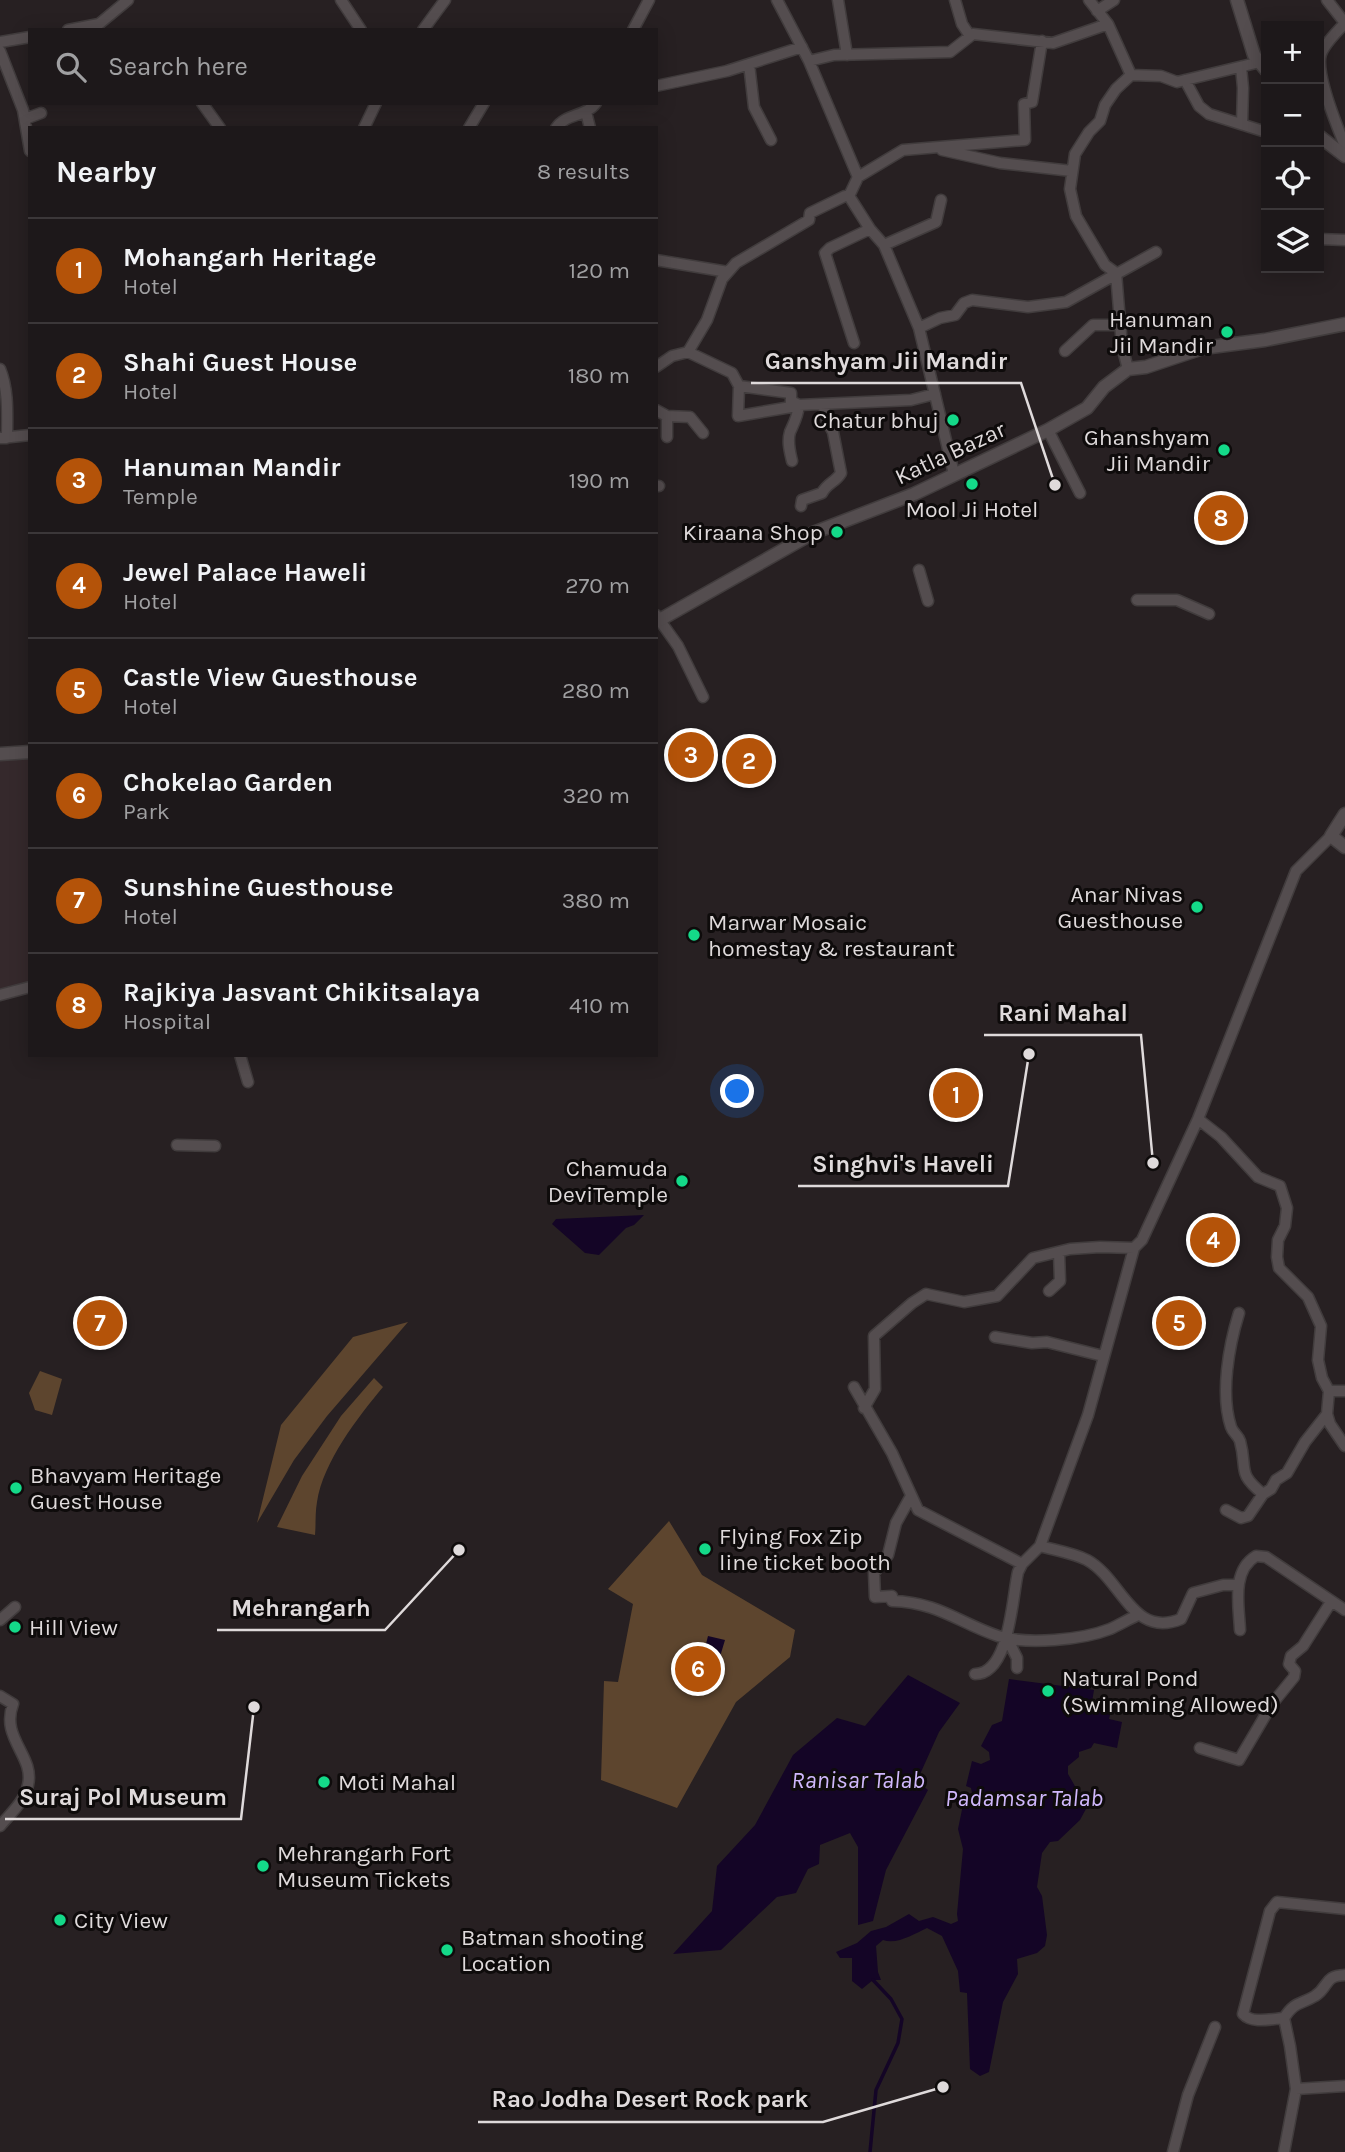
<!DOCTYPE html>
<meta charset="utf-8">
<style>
body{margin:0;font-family:Karla,sans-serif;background:#2a2527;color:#f1f3f6}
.controls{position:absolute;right:21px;top:21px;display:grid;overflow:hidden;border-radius:0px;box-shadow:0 4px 18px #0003}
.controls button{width:63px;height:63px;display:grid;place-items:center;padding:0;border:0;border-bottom:2px solid #3b3739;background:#1d181a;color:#f1f3f6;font:35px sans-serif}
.you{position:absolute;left:738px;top:1092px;width:24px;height:24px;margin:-18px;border:5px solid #fff;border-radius:50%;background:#1a73e8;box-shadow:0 0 0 10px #1a73e833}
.badge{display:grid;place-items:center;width:46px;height:46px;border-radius:50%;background:#b45309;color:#fff;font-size:23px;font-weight:700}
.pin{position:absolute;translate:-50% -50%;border:4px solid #fff;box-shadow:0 2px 7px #0006}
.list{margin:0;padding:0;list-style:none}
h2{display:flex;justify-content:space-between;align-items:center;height:91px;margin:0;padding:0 28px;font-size:30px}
h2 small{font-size:23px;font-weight:400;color:#a0a0a2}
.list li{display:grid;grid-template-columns:46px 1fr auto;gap:21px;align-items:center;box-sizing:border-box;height:105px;padding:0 28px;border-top:2px solid #3b3739}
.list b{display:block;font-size:26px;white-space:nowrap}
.list p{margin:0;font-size:23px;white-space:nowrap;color:#a0a0a2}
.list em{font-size:23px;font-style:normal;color:#a0a0a2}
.icon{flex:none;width:38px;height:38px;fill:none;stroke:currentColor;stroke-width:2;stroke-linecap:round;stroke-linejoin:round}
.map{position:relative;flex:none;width:1345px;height:2152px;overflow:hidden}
.search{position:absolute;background:#1d181a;box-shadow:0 4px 18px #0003;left:28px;top:28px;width:630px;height:77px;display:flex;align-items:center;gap:18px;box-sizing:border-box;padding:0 24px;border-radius:0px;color:#a0a0a2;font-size:26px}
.panel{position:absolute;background:#1d181a;box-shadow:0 4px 18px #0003;left:28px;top:126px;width:630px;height:931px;border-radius:0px}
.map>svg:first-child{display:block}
.built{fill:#35292c}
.green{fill:#5d452e}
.water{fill:#140526}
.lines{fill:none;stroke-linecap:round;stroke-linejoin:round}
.stream{stroke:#140526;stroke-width:3.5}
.minor-casing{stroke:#413c3d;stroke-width:13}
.tertiary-casing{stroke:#413c3d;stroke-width:15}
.minor{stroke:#544d4f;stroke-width:10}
.tertiary{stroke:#544d4f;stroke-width:12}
.poi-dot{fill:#14d989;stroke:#0e0b0b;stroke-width:2.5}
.labels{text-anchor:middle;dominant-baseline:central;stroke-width:6;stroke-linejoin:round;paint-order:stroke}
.poi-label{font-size:23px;fill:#dfdadb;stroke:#0e0b0b;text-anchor:start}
.street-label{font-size:23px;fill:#dfdadb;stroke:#0e0b0b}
.water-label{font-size:24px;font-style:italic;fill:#d0b8fc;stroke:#0e0b0b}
.leader{fill:none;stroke:#dfdadb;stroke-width:2.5}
.callout-dot{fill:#dfdadb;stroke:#0e0b0b;stroke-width:2.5}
.callout-label{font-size:24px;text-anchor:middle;font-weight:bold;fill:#dfdadb;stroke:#0e0b0b;stroke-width:6;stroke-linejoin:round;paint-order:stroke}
</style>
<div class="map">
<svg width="1345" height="2152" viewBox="0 0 1345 2152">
<rect width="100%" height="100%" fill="#272022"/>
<path class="built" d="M30,752V983L0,994V754Z"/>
<path class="green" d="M408,1322L327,1416L294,1460L257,1523L281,1425L353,1337Z
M40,1371L62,1379L52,1415L35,1410L29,1393Z
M374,1378L383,1387C358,1417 323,1462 317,1502C315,1513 316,1524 315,1535L277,1527L302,1476L341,1416Z
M669,1521L702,1575L795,1630L790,1657L736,1702L677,1808L601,1780L604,1681L618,1682L633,1604L608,1589Z"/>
<path class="water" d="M644,1215L634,1225L626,1228L599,1255L585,1253L552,1224L556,1219Z
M708,1636L725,1640L719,1660L703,1656Z
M908,1675L960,1703L939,1732L917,1781L928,1790L886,1870L873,1921L858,1925V1847L850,1833L820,1845L819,1864L808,1869L796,1893L777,1897L721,1950L673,1954L712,1911L717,1866L755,1825L793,1755L837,1718L865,1726Z
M1009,1679L1094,1690L1092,1702L1112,1707L1109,1719L1122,1722L1117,1748L1094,1743L1091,1748L1079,1752V1757L1068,1766V1774L1087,1807L1080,1820L1058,1841L1050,1842L1042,1853L1037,1887L1042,1896L1047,1935L1045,1946L1037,1953L1017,1959L1018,1974L1003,2002L989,2072L980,2076L970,2069L967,1993L960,1992L958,1971L942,1936L927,1928C914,1934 897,1945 883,1940L876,1946L878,1972L881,1980H873L862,1989L852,1981V1958H840L836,1952L857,1943L871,1931L886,1927L909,1914L919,1921L933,1917L951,1924L958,1921L957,1914L963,1849L958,1829L965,1795L972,1793L971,1788L966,1786L972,1761L981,1764L990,1760L989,1752L981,1746L992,1725L1002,1721Z"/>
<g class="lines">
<path class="stream" d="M870,2152L876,2090L898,2043L902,2019L891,1999L873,1980"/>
<g class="minor-casing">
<path id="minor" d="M341,0L361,30
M777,0L809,61L858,177L849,196L870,229L884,245L919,328L954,474
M838,0L847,55
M955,0L962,24L970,36
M1089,0L1108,24
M1327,0L1345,23
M1097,11L1114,0
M1345,23C1337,32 1325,43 1321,54C1315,74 1337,126 1345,146
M68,30L99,24L128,0
M423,30L445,0
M633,30L649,0
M0,42L30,37
M0,51L23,110L30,151
M809,61L834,55L950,52L973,34L1053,43L1108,24L1131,75L1161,76L1177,82L1260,62
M749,64L754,107L771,140
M1241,67L1243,88L1242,124
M1185,80L1199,106L1209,114L1266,132
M656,86L727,71L802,47
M202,103L220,128
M586,112L590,128
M25,119L41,113
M364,128L376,103
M469,128L484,103
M556,128C566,113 586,117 596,103
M942,150L1000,163L1072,171
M858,177L903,150L1025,140L1024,104L1032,102L1042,41
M1319,239L1345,240
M884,245L936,222L941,200
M656,260L728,272
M1116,273L1105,265L1076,216L1070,189L1075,154L1089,132L1100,121L1105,105L1116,89L1131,75
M1116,273L1122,346L1128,369
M919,328L940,318L955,315L964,303L972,300L1028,307L1066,302L1156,252
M854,343L825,253L830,248L870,229
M1065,351L1093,325H1119
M688,352L732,373L739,386L791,393V401L799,405L911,400L935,394
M656,367L672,356L688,352L707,320L722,279L736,263L809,220L810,213L845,196H849
M0,369C9,391 7,415 7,438
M739,386L738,416L791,407V401
M656,410L667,416L690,417L703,433
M667,416V437
M1048,430L1080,493
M1,438L30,435
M792,461C790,452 787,442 790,432C794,423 798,416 799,405
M656,486H659
M801,506L802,500L822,493C827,483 836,482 841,473L833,432L827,421L823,404
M919,570L928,601
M1137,600H1177L1209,614
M656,615L678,646L703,697
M0,995L30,987
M240,1055L248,1082
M1198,1119L1221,1137L1258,1177L1280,1186L1287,1208L1285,1226L1278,1240L1277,1257L1279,1268L1308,1297L1321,1326L1318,1360L1322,1378L1329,1391L1327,1414L1330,1424L1345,1446
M177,1145L215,1146
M1049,1291L1060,1281L1059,1252
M1239,1313C1229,1345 1220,1394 1231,1427C1233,1433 1238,1435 1240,1441C1248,1470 1236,1472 1263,1494
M995,1337L1032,1343L1047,1342L1103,1356
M854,1387L892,1453L918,1510L1022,1564
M1329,1391H1345
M864,1408L875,1389L874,1336L912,1303L926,1294L964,1302L997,1296L1033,1258L1070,1249L1100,1247L1134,1248
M911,1496L896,1523L888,1555L874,1573L875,1597L892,1596V1601C938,1602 959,1623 998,1636C1027,1645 1082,1640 1110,1629C1119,1625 1129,1619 1138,1615
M1226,1510L1241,1518L1248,1516L1263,1494L1271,1489L1276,1480L1287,1473L1305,1442L1327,1414
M1040,1546C1054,1550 1073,1553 1087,1560C1122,1579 1132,1639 1181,1619L1193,1593L1223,1585H1237
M0,1620L15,1607
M1240,1630C1239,1606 1231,1571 1256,1556L1266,1557L1345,1610
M1007,1638L1017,1658V1668
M975,1674C1010,1674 1012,1597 1018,1572L1022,1564L1040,1546L1088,1415L1134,1248L1142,1240L1198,1119L1296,871L1331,836
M0,1696L13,1704C0,1738 35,1756 28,1785C25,1801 10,1814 0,1826
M1200,1748L1239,1760L1272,1704L1294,1677L1295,1671L1289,1664L1291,1656L1303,1646L1331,1602
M1284,2018C1271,2019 1252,2024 1243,2014L1270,1911L1277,1902L1345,1909
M1296,2089L1290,2046L1284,2018C1295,2001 1300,2005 1315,1996C1330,1986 1323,1976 1345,1975
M1173,2152L1188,2095L1215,2027
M1284,2152L1296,2089L1345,2086"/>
</g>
<g class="tertiary-casing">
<path id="tertiary" d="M1237,0L1254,55L1266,70
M1319,136L1345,156
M656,622L813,533L914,494L1048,430L1087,408L1104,387L1128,369L1146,367L1203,348L1265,340L1345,324
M0,754L30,752
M1345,814L1331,836L1345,847"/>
</g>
<use href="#minor" class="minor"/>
<use href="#tertiary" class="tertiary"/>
</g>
<g class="poi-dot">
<circle cx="1227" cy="332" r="7"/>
<circle cx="953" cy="420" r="7"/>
<circle cx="1224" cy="450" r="7"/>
<circle cx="972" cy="484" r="7"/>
<circle cx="837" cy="532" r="7"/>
<circle cx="1197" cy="907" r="7"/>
<circle cx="694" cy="935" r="7"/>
<circle cx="682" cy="1181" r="7"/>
<circle cx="16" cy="1488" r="7"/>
<circle cx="705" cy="1549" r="7"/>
<circle cx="15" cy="1627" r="7"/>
<circle cx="1048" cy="1691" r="7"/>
<circle cx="324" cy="1782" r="7"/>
<circle cx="263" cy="1866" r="7"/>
<circle cx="60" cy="1920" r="7"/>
<circle cx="447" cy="1950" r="7"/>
</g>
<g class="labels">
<g class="poi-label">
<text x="1213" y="319" text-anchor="end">Hanuman<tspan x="1213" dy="26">Jii Mandir</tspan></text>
<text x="939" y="420" text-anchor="end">Chatur bhuj</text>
<text x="1210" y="437" text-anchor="end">Ghanshyam<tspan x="1210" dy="26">Jii Mandir</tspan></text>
<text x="972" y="509" text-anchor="middle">Mool Ji Hotel</text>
<text x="823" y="532" text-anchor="end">Kiraana Shop</text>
<text x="1183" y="894" text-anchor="end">Anar Nivas<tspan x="1183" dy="26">Guesthouse</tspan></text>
<text x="708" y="922">Marwar Mosaic<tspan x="708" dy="26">homestay &amp; restaurant</tspan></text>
<text x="668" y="1168" text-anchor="end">Chamuda<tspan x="668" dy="26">DeviTemple</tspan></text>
<text x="30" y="1475">Bhavyam Heritage<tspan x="30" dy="26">Guest House</tspan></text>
<text x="719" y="1536">Flying Fox Zip<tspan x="719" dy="26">line ticket booth</tspan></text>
<text x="29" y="1627">Hill View</text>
<text x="1062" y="1678">Natural Pond<tspan x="1062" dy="26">(Swimming Allowed)</tspan></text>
<text x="338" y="1782">Moti Mahal</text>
<text x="277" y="1853">Mehrangarh Fort<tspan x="277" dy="26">Museum Tickets</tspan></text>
<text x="74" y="1920">City View</text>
<text x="461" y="1937">Batman shooting<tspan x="461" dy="26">Location</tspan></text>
</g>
<g class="street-label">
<text transform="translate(950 453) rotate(-25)">Katla Bazar</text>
</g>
<g class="water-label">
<text x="858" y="1780">Ranisar Talab</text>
<text x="1024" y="1798">Padamsar Talab</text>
</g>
</g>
<path class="leader" d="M1055 485L1021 383H751M1153 1163L1141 1035H984M1029 1054L1008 1186H798M459 1550L385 1630H217M254 1707L241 1819H5M943 2087L823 2122H478"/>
<g class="callout-dot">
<circle cx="1055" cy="485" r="7"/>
<circle cx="1153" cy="1163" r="7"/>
<circle cx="1029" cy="1054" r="7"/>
<circle cx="459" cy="1550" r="7"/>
<circle cx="254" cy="1707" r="7"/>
<circle cx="943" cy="2087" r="7"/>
</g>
<g class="callout-label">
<text x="886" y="369">Ganshyam Jii Mandir</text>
<text x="1063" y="1021">Rani Mahal</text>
<text x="903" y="1172">Singhvi's Haveli</text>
<text x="301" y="1616">Mehrangarh</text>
<text x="123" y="1805">Suraj Pol Museum</text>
<text x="650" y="2107">Rao Jodha Desert Rock park</text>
</g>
</svg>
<div class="controls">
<button>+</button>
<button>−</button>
<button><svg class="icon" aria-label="locate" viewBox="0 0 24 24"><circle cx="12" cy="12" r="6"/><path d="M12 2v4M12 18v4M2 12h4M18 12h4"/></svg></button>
<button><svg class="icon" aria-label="layers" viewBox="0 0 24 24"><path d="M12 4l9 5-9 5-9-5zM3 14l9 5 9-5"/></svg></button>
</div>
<div class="you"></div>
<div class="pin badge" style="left:956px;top:1095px">1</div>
<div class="pin badge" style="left:749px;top:761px">2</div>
<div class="pin badge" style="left:691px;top:755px">3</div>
<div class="pin badge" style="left:1213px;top:1240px">4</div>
<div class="pin badge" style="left:1179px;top:1323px">5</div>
<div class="pin badge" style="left:698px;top:1669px">6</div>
<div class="pin badge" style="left:100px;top:1323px">7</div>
<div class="pin badge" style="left:1221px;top:518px">8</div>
<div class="search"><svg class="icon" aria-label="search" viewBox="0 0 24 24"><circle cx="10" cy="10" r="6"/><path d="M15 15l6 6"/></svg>Search here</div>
<section class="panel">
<h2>Nearby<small>8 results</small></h2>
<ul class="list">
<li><span class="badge">1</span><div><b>Mohangarh Heritage</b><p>Hotel</p></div><em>120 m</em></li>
<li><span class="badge">2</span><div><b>Shahi Guest House</b><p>Hotel</p></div><em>180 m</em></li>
<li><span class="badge">3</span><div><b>Hanuman Mandir</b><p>Temple</p></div><em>190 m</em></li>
<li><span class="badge">4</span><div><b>Jewel Palace Haweli</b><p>Hotel</p></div><em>270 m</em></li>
<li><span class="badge">5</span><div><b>Castle View Guesthouse</b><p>Hotel</p></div><em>280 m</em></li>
<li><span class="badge">6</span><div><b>Chokelao Garden</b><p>Park</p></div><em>320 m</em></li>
<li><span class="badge">7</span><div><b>Sunshine Guesthouse</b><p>Hotel</p></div><em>380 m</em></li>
<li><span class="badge">8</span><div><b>Rajkiya Jasvant Chikitsalaya</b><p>Hospital</p></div><em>410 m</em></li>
</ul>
</section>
</div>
